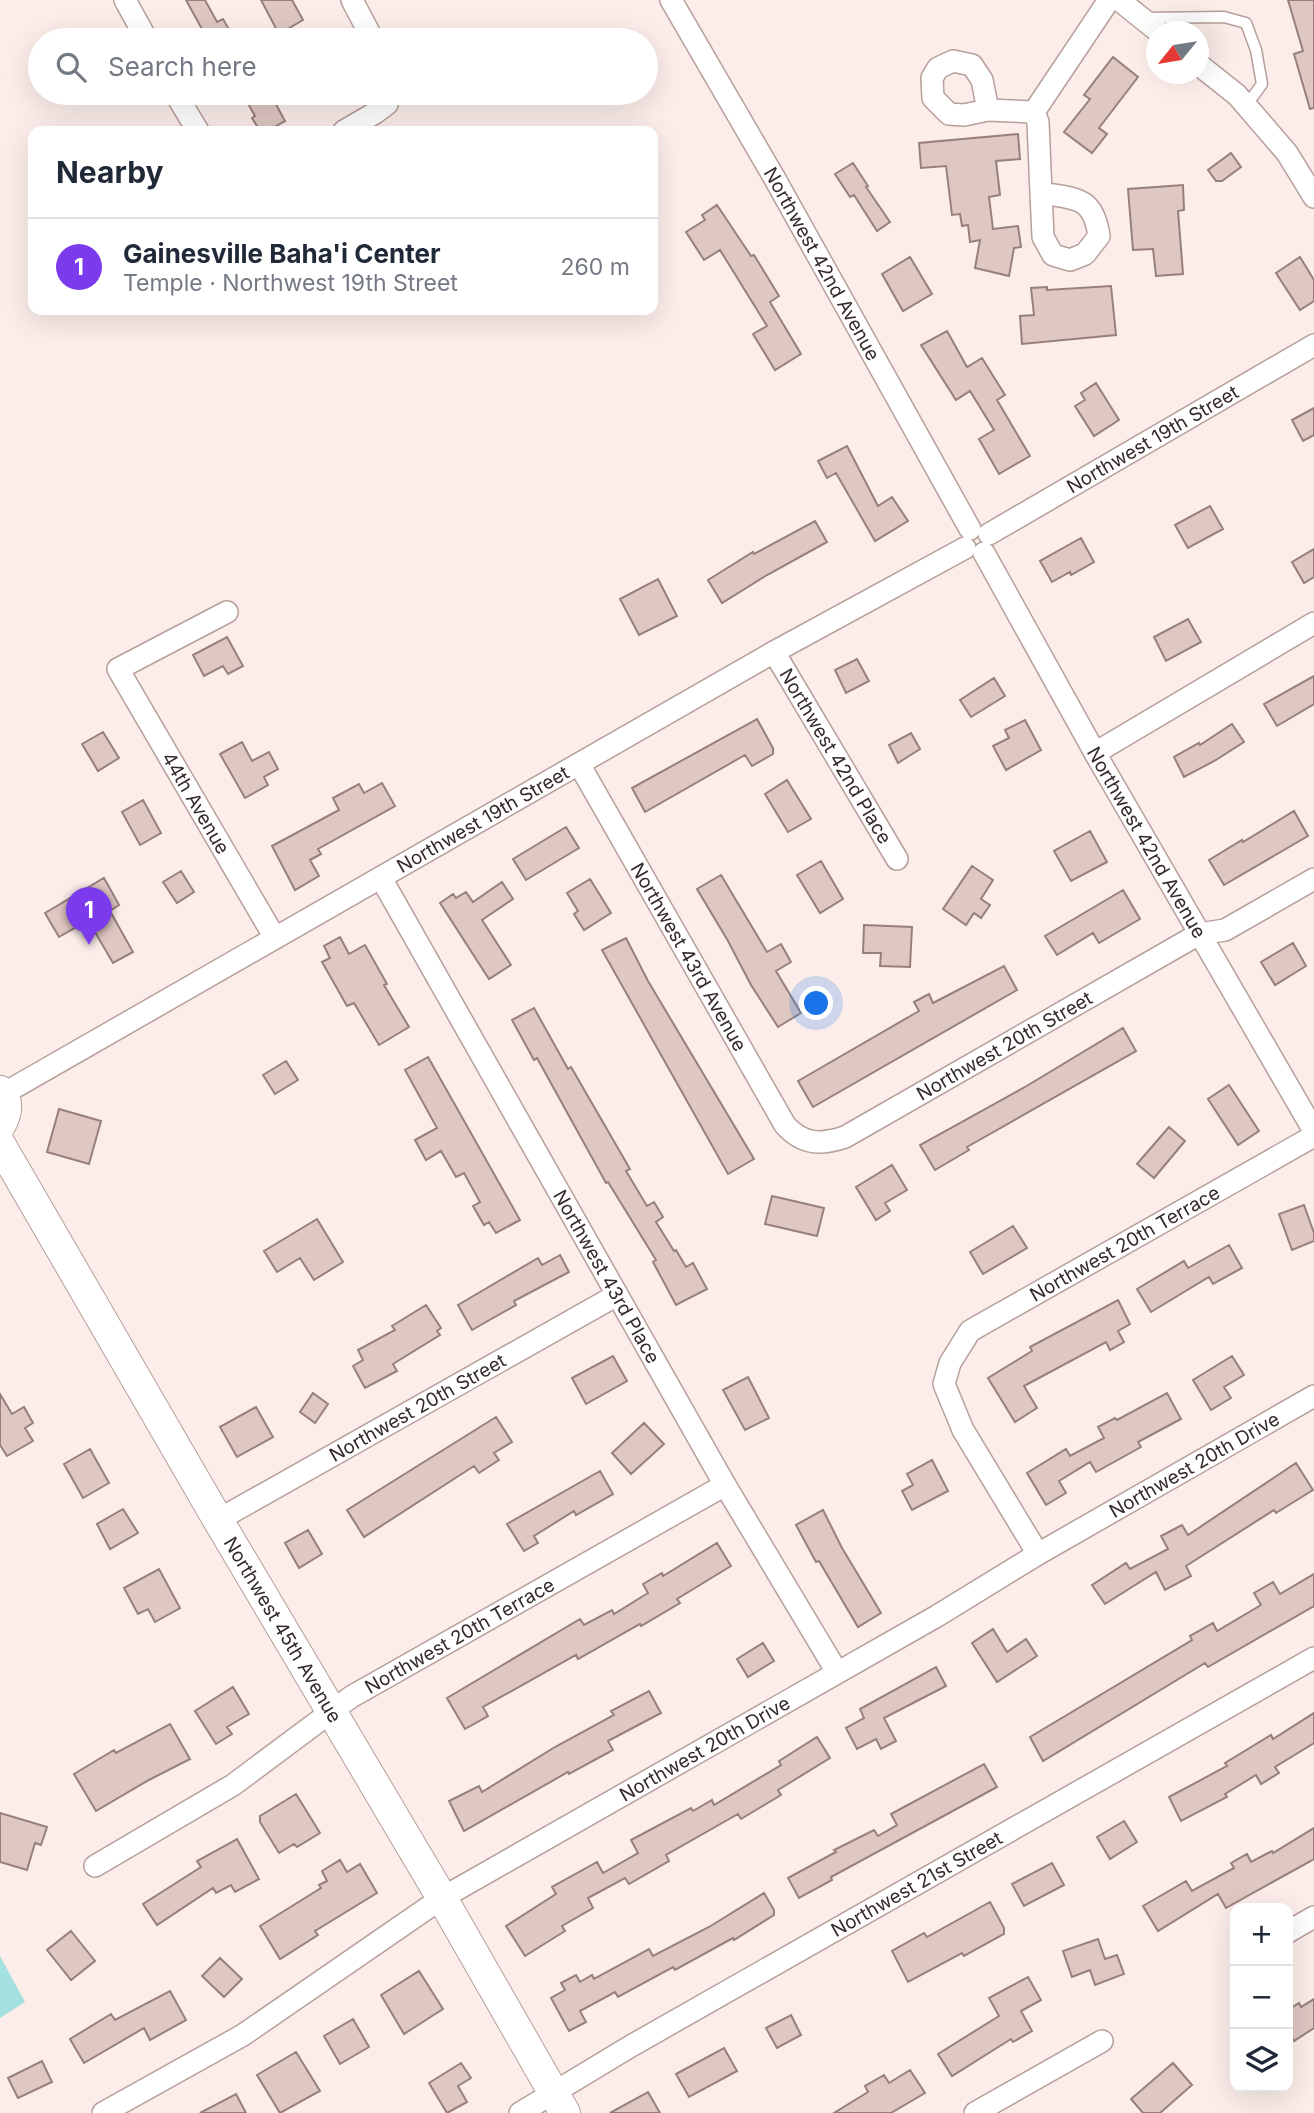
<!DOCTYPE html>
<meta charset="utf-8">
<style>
body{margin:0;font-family:Inter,sans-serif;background:#f2f2f3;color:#1f2937}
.controls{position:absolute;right:21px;bottom:21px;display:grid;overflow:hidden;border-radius:14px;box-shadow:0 7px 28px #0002}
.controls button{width:63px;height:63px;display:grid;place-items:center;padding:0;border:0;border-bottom:2px solid #e0e1e3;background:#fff;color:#1f2937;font:35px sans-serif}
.compass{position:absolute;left:1146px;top:21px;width:63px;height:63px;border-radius:50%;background:#fff;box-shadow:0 7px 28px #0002;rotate:240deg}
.you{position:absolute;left:817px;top:1004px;width:24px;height:24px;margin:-18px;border:5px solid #fff;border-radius:50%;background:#1a73e8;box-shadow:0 0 0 10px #1a73e833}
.badge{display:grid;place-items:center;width:46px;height:46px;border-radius:50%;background:#7c3aed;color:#fff;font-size:23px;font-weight:700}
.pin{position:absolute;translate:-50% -58px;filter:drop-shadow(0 2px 4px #0008)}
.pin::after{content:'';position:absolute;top:37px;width:24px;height:21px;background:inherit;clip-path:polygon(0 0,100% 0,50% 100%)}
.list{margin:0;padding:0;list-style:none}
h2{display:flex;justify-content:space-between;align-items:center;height:91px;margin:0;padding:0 28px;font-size:30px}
h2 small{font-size:23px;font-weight:400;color:#747a83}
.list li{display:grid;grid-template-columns:46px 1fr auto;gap:21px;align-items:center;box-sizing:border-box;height:98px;padding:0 28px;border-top:2px solid #e0e1e3}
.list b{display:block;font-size:26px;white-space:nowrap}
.list p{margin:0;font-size:23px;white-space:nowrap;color:#747a83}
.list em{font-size:23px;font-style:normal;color:#747a83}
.icon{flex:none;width:38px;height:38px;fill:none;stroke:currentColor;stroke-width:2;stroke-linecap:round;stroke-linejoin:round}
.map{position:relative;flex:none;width:1314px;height:2113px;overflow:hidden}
.search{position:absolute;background:#fff;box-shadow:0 7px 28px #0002;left:28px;top:28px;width:630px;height:77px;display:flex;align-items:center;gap:18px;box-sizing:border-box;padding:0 24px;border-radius:38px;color:#747a83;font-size:26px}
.panel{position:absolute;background:#fff;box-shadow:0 7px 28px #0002;left:28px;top:126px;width:630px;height:189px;border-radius:14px}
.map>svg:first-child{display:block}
.water{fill:#a6e1e1}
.building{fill:#dfc7c2;stroke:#97807c;stroke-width:2}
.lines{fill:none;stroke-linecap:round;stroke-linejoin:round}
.lane-casing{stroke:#b79f9b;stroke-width:13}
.street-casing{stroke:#b79f9b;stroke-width:24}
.secondary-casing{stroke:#b79f9b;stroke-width:32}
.lane{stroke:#fff;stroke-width:10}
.street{stroke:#fff;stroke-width:21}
.secondary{stroke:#fff;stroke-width:30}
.labels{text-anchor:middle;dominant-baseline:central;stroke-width:5;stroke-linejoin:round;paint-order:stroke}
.street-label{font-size:19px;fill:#332a29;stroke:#fefefe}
</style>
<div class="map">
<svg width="1314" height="2113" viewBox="0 0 1314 2113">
<rect width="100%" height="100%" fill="#fcedea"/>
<path class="water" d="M0,1956L25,2002L0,2018Z"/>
<path class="building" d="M186,0H205L217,22L223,19L235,40H208Z
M261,0H292L303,20L279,34Z
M1288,0H1314V108L1310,109L1294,54L1303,51Z
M1113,57L1138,77L1099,128L1107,134L1092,153L1064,132L1090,99L1084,95Z
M242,93H270L285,121L267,131H260L252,118L255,116Z
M1018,134L1020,159L996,161L1000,195L989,197L993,229L1018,226L1021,247L1014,248L1009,276L975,268L980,240L970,242L968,225L962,226L960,214L952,215L946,166L921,168L919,143Z
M1231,153L1241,167L1222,181H1216L1208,170Z
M853,163L868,186L866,187L890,222L877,231L854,195L850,197L835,174Z
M1183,185L1184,210L1178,211L1183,274L1156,276L1153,249L1133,250L1128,189Z
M717,205L751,256L754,255L779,296L770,302L801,354L775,370L753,334L767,326L720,250L704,260L686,232L705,220L702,215Z
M910,257L932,294L903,311L882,274Z
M1300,257L1314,280V301L1300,310L1276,273Z
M1111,286L1116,335L1022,344L1020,316L1034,315L1031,288L1047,287V290Z
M947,331L967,367L982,358L1005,395L997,400L1030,456L999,474L979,439L994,430L970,391L956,400L921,345Z
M1096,383L1119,420L1094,436L1075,406L1085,400L1081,393Z
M1314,408V435L1303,441L1292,420Z
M847,446L878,506L892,497L908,521L875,541L836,473L827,478L818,461Z
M1210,506L1223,529L1188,548L1175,525Z
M815,521L827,542L767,575L722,603L708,580L753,552L754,554Z
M1081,538L1094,562L1071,575L1070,572L1052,582L1040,561Z
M1314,549V577L1304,583L1292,562Z
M658,579L677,616L639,635L620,599Z
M1188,619L1201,642L1166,661L1154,637Z
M227,637L243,666L228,674L223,666L204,676L193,655Z
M857,659L869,681L846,693L835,670Z
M1314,676V704L1277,726L1264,704Z
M994,678L1005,696L971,717L960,700Z
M757,719L773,748V754L752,766L745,755L645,812L632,788Z
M1025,720L1041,750L1006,770L993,746L1009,738L1005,730Z
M1232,724L1244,742L1216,760L1184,777L1174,757L1199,743L1200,745Z
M103,732L119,758L98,771L82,744Z
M911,733L920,749L898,763L889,745Z
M242,742L252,761L269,752L278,769L264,777L268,785L245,798L220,754Z
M787,780L811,819L788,832L765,794Z
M382,783L395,806L318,849L321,854L310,860L319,876L295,890L272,846L339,810L333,798L359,784L364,793Z
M143,800L161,833L140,845L122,812Z
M1294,811L1308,836L1224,885L1209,860L1242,840L1243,842Z
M566,827L579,848L526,880L513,859Z
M1090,831L1107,862L1071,881L1054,851Z
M821,861L843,899L820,913L797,875Z
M972,866L993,880L981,899L990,905L981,918L974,913L966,925L943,909Z
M181,871L194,892L177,903L163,882Z
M721,875L767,952L781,944L791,962L776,971L801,1013L778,1027L751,985L728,941L697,889Z
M104,878L119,905L110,911L133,952L113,963L95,932L86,937L80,925L59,937L45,913Z
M590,879L611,913L584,930L574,914L578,911L567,893Z
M502,882L513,899L482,920L511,965L489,979L440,903L453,894L456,898L466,892L473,902Z
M1123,890L1140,919L1099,943L1093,933L1057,955L1045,936Z
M864,925L912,927L910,967L880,966L881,953H863Z
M340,937L349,954L365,945L387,984L384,985L409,1027L379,1045L354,1003L347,1006L322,962L330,958L324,946Z
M626,938L648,981L754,1159L728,1174L602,950Z
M1293,943L1306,966L1275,985L1261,962Z
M1004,966L1017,990L813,1107L798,1081L919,1011L914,1002L929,994L933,1003Z
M534,1008L568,1069L571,1067L630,1169L626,1171L647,1206L654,1202L663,1217L656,1222L674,1251L676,1250L686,1267L693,1263L707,1289L676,1305L653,1262L656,1260L608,1182L606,1183L537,1058L534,1060L512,1020Z
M1123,1028L1136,1051L967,1147L969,1150L935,1170L920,1145L1025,1087Z
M428,1057L520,1220L496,1233L489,1222L484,1225L473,1206L480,1202L464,1173L456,1177L441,1151L426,1160L415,1140L437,1128L405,1070Z
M286,1061L298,1080L275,1094L263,1075Z
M1229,1085L1259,1131L1238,1145L1208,1099Z
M59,1109L101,1121L89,1164L47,1152Z
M1169,1127L1185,1141L1154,1178L1137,1164Z
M892,1165L907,1190L885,1203L890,1211L876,1220L856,1187Z
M772,1196L824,1208L817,1236L765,1224Z
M1304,1205L1314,1233V1241L1292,1250L1279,1214Z
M317,1219L343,1262L314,1280L300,1258L277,1272L264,1251Z
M1013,1226L1027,1248L983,1274L970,1252Z
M1229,1245L1242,1268L1213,1284L1209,1277L1151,1312L1137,1289L1184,1261L1188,1268Z
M560,1255L569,1272L514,1301L516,1305L472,1330L458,1305L538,1258L542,1265Z
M1118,1300L1130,1324L1118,1331L1124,1342L1110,1350L1106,1342L1024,1386L1037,1408L1015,1422L988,1378L1032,1351L1030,1347Z
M426,1305L441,1328L437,1331L440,1335L393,1364L397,1371L365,1388L353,1366L363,1360L358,1350L395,1330L392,1326Z
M613,1356L627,1381L586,1404L572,1378Z
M1232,1356L1244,1375L1224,1387L1231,1398L1211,1410L1193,1380Z
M748,1377L769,1418L745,1430L723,1390Z
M313,1393L328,1404L315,1423L300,1412Z
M1167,1393L1181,1419L1138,1442L1141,1447L1096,1472L1090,1462L1059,1481L1066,1493L1046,1505L1027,1473L1066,1449L1070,1456L1104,1438L1098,1427L1115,1418L1117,1420Z
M0,1394L12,1414L24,1407L33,1423L25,1428L33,1441L7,1456L0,1445Z
M256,1407L273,1437L237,1457L220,1427Z
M496,1417L512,1442L494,1453L499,1460L479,1473L474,1466L364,1537L347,1510Z
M644,1423L664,1444L631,1474L612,1453Z
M90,1449L109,1483L83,1498L64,1464Z
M932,1460L948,1491L912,1510L902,1491L913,1485L907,1474Z
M1296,1463L1313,1490L1276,1513L1274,1510L1186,1566L1191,1576L1165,1590L1156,1572L1105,1604L1092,1585L1126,1563L1130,1569L1168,1549L1161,1536L1182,1525L1188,1535Z
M600,1471L613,1494L576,1515L574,1511L534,1536L538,1543L524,1551L507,1524Z
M123,1509L138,1533L110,1549L97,1524Z
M823,1510L842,1548L881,1613L858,1627L819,1561L816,1562L796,1525Z
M308,1530L322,1554L299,1568L285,1543Z
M717,1543L731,1566L677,1599L680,1603L641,1626L640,1624L578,1659L576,1655L483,1707L488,1716L465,1729L447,1698L580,1619L584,1625L612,1610L614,1614L648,1593L643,1584L662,1573L663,1576Z
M159,1569L180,1608L155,1622L148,1609L138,1614L124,1588Z
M1314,1574V1606L1208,1667L1205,1663L1043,1761L1030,1737L1192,1640L1190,1636L1213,1623L1217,1631L1261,1605L1254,1593L1273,1582L1280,1594Z
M993,1629L1007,1652L1026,1639L1037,1656L997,1682L972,1643Z
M763,1643L774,1661L748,1677L737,1659Z
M936,1667L946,1686L884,1718L896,1741L881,1749L876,1739L857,1749L846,1728L864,1718L860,1709Z
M233,1687L249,1714L227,1727L232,1734L216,1744L195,1711Z
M649,1691L661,1713L608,1741L613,1750L569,1774L568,1772L464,1831L449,1801L479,1786L482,1792L555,1747L614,1715L611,1711Z
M1314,1713V1743L1275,1767L1279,1773L1261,1784L1256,1775L1225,1794L1227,1797L1181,1821L1169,1797L1227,1766L1225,1763L1271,1735L1273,1739Z
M170,1724L190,1759L149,1780L96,1811L74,1774L114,1750L116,1753Z
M817,1737L830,1758L778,1790L781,1795L741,1819L738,1814L666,1855L669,1861L629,1884L625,1878L588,1898L593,1908L562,1926L565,1931L525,1956L506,1926L556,1894L552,1887L597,1862L603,1873L638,1853L631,1840L691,1808L693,1811L712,1800L714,1805L781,1765L779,1761Z
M984,1764L997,1787L831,1877L832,1880L799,1898L788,1878L836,1852L834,1850L874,1830L878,1836L897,1825L891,1814Z
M296,1794L320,1833L297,1847L294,1844L279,1853L260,1822V1816Z
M0,1813L47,1827L41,1845L35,1843L27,1870L0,1862Z
M1124,1821L1137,1842L1110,1859L1097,1837Z
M1314,1828V1859L1226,1908L1218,1894L1158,1931L1143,1906L1186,1881L1192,1891L1234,1868L1231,1863L1247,1854L1251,1862L1272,1851L1273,1853Z
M237,1839L259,1879L235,1892L231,1885L216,1893L213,1888L157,1925L143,1904L201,1867L197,1861Z
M340,1860L347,1872L360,1864L377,1893L315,1931L318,1935L280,1959L260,1926L321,1888L319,1885L327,1881L322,1871Z
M1052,1863L1064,1885L1024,1906L1012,1884Z
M764,1893L774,1910V1915L734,1940L733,1938L675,1970L673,1967L618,1997L615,1992L580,2011L586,2022L569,2031L551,1998L565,1990L561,1983L576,1975L580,1982L592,1975L594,1979L649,1949L653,1956L709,1927Z
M990,1902L1004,1928V1934L964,1956L962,1953L908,1982L892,1951L924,1933L927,1937Z
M71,1931L95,1961L71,1980L47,1950Z
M1098,1939L1105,1959L1117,1955L1124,1974L1095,1985L1090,1970L1072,1977L1063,1951Z
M220,1958L242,1979L224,1997L202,1976Z
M419,1971L443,2009L404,2034L381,1995Z
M1028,1977L1041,2000L1021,2011L1032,2031L1013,2042L1011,2039L952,2076L938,2054L999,2016L989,1998Z
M170,1991L186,2020L150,2040L144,2028L84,2063L70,2039L111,2014L115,2020Z
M1314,1999V2028L1294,2041L1288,2031V2010L1299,2003L1301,2007Z
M791,2015L801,2035L777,2048L766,2028Z
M353,2019L369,2047L340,2064L324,2036Z
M724,2048L737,2071L689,2097L676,2074Z
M296,2052L320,2091L280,2113L257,2075Z
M42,2061L52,2082L18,2098L8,2078Z
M461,2063L471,2078L458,2086L467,2102L447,2113L429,2083Z
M1173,2063L1192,2085L1160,2113H1143L1131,2099Z
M910,2070L925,2093L891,2113H834L868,2092L865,2086L884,2075L889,2083Z
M648,2092L660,2113H610Z
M236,2094L246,2113H200Z"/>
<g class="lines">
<g class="lane-casing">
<path id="lane" d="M1145,18L1224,17L1246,23L1256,50L1262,84L1246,106"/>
</g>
<g class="street-casing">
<g id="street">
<path d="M125,0L147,40"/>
<path d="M352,0L373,40"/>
<path id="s1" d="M671,0L775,179L970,529"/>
<path d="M1119,0L1159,32"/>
<path d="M1198,64L1237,95L1287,153L1314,197"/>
<path d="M175,93L198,131"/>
<path d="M988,110L964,115L949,114L933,98L932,78L938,68L953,61L972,65L982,80L988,110L1034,112L1038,122L1041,193C1076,199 1093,196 1099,236L1085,254L1070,260L1053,255L1043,237L1041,193"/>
<path d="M1034,112L1109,0"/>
<path d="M344,131L375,113L387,104V93"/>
<path id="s2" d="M989,534L1314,345"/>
<path id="s3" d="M984,553L1095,753L1314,1131"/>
<path id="s4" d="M227,612L118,669L275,938"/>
<path id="s5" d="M774,652L897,859"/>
<path d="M1095,753L1314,623"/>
<path id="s6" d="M579,764L785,1125C803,1145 821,1145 845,1137L1199,934L1225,930L1314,879"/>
<path id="s7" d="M381,878L725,1485L837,1672"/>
<path id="s8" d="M3,1094L774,652L965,548"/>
<path id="s9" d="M218,1520L617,1295"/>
<path id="s10" d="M1038,1554L963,1430L944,1384L950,1363L970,1331L1314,1136"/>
<path id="s11" d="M95,1866L233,1785L351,1697L725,1485"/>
<path d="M1288,1932L1314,1917"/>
<path id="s12" d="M103,2113L243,2035L442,1898L937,1616L1038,1554L1314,1396"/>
<path id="s13" d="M520,2113L631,2046L1314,1658"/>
<path d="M975,2113L1102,2041"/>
</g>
</g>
<g class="secondary-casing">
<g id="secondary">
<path d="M0,1091C9,1102 7,1114 0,1126"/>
<path id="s14" d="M0,1144L218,1520L442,1898L565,2113"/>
</g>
</g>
<use href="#lane" class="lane"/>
<use href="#street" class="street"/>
<use href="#secondary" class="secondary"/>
</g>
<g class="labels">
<g class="street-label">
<text stroke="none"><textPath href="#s1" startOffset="304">Northwest 42nd Avenue</textPath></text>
<text stroke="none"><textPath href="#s2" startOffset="189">Northwest 19th Street</textPath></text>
<text stroke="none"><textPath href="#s5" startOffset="121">Northwest 42nd Place</textPath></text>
<text stroke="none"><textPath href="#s4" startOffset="278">44th Avenue</textPath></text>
<text stroke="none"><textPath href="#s8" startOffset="553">Northwest 19th Street</textPath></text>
<text stroke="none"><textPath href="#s3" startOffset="332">Northwest 42nd Avenue</textPath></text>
<text stroke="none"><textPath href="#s6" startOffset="222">Northwest 43rd Avenue</textPath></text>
<text stroke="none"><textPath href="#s6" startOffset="665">Northwest 20th Street</textPath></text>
<text stroke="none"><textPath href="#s10" startOffset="432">Northwest 20th Terrace</textPath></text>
<text stroke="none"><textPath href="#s7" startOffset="458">Northwest 43rd Place</textPath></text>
<text stroke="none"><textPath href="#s9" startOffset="229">Northwest 20th Street</textPath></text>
<text stroke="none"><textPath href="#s12" startOffset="1270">Northwest 20th Drive</textPath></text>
<text stroke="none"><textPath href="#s14" startOffset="562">Northwest 45th Avenue</textPath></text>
<text stroke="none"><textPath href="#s11" startOffset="432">Northwest 20th Terrace</textPath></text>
<text stroke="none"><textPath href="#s12" startOffset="704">Northwest 20th Drive</textPath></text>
<text stroke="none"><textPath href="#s13" startOffset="458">Northwest 21st Street</textPath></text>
</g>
</g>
</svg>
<div class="controls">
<button>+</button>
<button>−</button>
<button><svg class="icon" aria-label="layers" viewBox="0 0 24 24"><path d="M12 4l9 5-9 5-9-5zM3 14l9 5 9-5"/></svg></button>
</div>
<svg class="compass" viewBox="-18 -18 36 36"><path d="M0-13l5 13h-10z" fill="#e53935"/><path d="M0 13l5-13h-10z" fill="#747a83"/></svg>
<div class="you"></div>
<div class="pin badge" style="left:89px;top:945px">1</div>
<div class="search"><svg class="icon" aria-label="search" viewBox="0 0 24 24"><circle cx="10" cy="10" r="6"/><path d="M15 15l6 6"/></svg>Search here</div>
<section class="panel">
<h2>Nearby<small></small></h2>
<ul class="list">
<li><span class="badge">1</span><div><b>Gainesville Baha'i Center</b><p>Temple · Northwest 19th Street</p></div><em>260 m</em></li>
</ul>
</section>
</div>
